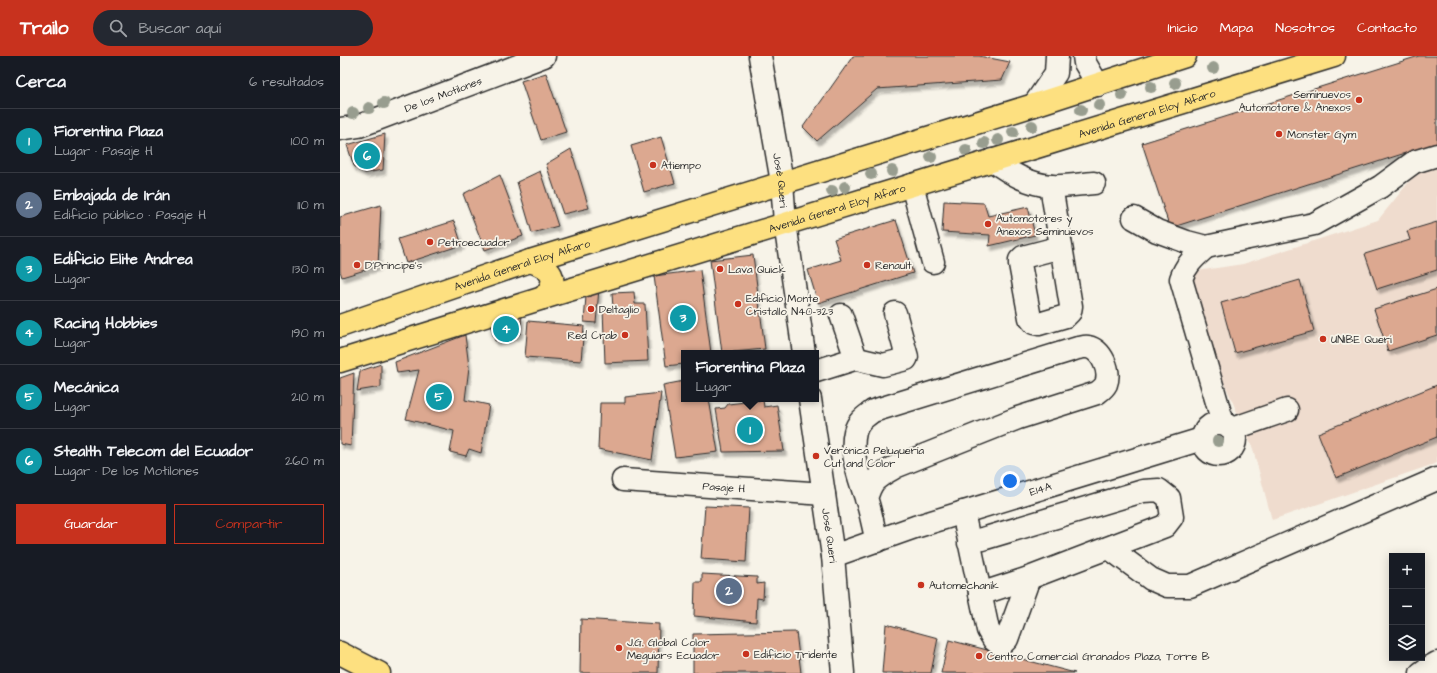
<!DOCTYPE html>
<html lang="es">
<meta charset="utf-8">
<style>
body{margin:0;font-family:"Architects Daughter",sans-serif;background:#242831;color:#f1f3f6}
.controls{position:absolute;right:12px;bottom:12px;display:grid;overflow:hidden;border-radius:0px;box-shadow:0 2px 10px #0003}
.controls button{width:36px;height:36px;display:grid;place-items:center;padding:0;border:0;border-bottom:1px solid #363941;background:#171b24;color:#f1f3f6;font:20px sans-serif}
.you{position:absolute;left:670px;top:425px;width:14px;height:14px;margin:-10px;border:3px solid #fff;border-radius:50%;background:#1a73e8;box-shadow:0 0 0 6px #1a73e833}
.badge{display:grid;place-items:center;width:26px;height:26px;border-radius:50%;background:#c8321e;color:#fff;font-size:13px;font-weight:700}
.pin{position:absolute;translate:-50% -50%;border:2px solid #fff;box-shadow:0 1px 4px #0006}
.popup{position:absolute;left:341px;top:294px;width:138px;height:52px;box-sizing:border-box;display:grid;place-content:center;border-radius:0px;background:#171b24;filter:drop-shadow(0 1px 3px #0005);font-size:13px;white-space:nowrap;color:#9ea1a6}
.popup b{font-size:15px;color:#f1f3f6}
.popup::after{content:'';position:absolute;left:50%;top:100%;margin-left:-8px;border:8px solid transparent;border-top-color:#171b24}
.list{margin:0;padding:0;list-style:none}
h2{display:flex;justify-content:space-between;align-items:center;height:52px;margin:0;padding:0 16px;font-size:17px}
h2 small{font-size:13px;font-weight:400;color:#9ea1a6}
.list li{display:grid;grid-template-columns:26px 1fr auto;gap:12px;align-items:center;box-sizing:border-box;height:64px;padding:0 16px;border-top:1px solid #363941}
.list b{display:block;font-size:15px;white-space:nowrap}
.list p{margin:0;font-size:13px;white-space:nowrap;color:#9ea1a6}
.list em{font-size:13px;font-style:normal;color:#9ea1a6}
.actions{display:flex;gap:8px;padding:12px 16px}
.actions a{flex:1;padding:9px 0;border:1px solid #c8321e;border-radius:0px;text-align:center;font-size:14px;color:#c8321e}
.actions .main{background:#c8321e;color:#fff}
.icon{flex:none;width:22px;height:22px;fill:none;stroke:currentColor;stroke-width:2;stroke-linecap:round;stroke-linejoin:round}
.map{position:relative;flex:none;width:1097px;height:617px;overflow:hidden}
header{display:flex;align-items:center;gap:24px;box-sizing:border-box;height:56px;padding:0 20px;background:#c8321e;color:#fff}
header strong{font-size:19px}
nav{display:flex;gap:22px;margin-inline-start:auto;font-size:14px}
.search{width:280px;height:36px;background:#242831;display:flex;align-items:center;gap:10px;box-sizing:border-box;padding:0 14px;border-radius:22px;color:#9ea1a6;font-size:15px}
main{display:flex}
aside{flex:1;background:#171b24}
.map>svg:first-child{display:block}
.built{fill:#efdcce}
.building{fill:#dca890;stroke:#2b2b2b;filter:url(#shadow)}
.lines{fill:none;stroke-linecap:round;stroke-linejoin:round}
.minor-casing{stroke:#2b2b2b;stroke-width:25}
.major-casing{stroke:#2b2b2b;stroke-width:25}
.minor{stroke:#f7f3e8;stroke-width:22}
.major{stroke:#fde080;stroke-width:22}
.tree{fill:#989d8f}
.poi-dot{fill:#c8321e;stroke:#f7f3e8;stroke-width:1.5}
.labels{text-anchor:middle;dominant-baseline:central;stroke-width:3.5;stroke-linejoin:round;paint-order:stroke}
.street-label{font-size:11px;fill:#2b2b2b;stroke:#f7f3e8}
.poi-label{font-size:11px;fill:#2b2b2b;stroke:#f7f3e8;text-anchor:start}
</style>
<header>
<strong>Trailo</strong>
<div class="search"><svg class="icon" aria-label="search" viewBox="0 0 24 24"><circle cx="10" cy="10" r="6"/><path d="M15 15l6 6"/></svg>Buscar aquí</div>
<nav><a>Inicio</a><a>Mapa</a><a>Nosotros</a><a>Contacto</a></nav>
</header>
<main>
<aside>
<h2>Cerca<small>6 resultados</small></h2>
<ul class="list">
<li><span class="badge" style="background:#0f9aa8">1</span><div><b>Fiorentina Plaza</b><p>Lugar · Pasaje H</p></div><em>100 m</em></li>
<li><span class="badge" style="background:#5c6f8a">2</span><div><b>Embajada de Irán</b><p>Edificio público · Pasaje H</p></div><em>110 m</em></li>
<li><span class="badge" style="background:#0f9aa8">3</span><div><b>Edificio Elite Andrea</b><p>Lugar</p></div><em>130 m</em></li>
<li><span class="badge" style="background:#0f9aa8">4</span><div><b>Racing Hobbies</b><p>Lugar</p></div><em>190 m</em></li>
<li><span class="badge" style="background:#0f9aa8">5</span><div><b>Mecánica</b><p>Lugar</p></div><em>210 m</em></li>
<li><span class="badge" style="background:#0f9aa8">6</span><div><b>Stealth Telecom del Ecuador</b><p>Lugar · De los Motilones</p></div><em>260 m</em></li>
</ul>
<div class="actions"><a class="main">Guardar</a><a>Compartir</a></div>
</aside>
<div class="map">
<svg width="1097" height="617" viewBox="0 0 1097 617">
<defs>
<filter id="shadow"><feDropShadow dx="2.5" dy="4.5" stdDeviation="1" flood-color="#0004"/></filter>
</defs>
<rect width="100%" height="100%" fill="#f7f3e8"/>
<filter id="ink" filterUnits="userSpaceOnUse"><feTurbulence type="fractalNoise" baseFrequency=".025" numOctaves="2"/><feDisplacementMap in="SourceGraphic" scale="8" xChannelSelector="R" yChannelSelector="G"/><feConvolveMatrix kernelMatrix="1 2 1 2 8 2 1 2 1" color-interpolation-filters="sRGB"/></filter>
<g filter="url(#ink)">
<path class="built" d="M1097,102V407L932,464L913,393L877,310L844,217L903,208L1038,164L1086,105Z"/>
<path class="building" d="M513,0H639L670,6L662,24L537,33L477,85L463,71Z
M1079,0H1097V87L830,172L802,87Z
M206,17L226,76L201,84L181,25Z
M45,78L43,114L25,117L14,110L7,89Z
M321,81L335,127L304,136L291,90Z
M231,93L249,152L223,158L206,108Z
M200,115L218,170L192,177L177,126Z
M160,119L183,180L145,194L123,138Z
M604,145L644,147L648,160L688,151L695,179L649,190L650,179L602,176Z
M41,149L38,210L2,221L0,215V161Z
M556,164L573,217L478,247L468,214L501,204L494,183Z
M114,165L122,189L66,207L58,183Z
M1097,166V214L1037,233L1025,198L1070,184L1067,175Z
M413,199L425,293L382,297L370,204Z
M360,214L371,297H344V308L326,310L314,220Z
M960,224L974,275L895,297L881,247Z
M259,233L256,267L244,266L246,240Z
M1097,233V279L1048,295L1034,253Z
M294,236L295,248H305L308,305L265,307L263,253H273L272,237Z
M182,259L180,278L155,285L150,267Z
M188,265L244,270L241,305L185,301Z
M125,279L129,311L125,344L149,349L141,397L129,393L126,400L110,396L114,375L66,363L79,314L57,317L55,306Z
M41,308V331L17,335L20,315Z
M14,317L11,390L0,388V322Z
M344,325V343H369L378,396L335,401L323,329Z
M1097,329V381L996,422L978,377Z
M321,337L312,404L258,393L260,347H285V341Z
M423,344L424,351L437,349L444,395L383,396L376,353L385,352L388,348Z
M365,450L409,452L406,506L361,503Z
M362,518L417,521V528L424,527L423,543L417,542L416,566L354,560L355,526H362Z
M241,563L319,568L318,617H240Z
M546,568L598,582L591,617H542Z
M456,576L461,617H353V578Z
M609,584L735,617H601Z"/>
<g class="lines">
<g class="minor-casing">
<g id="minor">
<path id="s1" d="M420,0L442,126L445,167L464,297"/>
<path d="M744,0L745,7L758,29"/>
<path d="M694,49L716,17L717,0"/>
<path id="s2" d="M0,73L19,70L204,0"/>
<path d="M652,104C670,117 688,128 711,130C725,131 740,128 754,127"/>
<path d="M572,129L593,206"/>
<path d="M711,130L731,250L730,256L726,260L699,268L694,267L690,262L680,208V204L683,201L721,191"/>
<path d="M794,162L817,175L847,186L866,191L974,168L1040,131L1074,106L1097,99"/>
<path d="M866,191C855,201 846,208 841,223L883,367"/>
<path d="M513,302L543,309L566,303L567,301L555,257"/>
<path d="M476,315L511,304L513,302L514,297L501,259"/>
<path id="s3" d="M470,343L493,500L503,617"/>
<circle cx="879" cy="383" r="16"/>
<path d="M892,373L947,354"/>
<path id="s4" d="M283,424L484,438"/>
<path d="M526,443C532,422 537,422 555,411L678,362L757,337C761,334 764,332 766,328C771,315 762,294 748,291C745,290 741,292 738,292L533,355C525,361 518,365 515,376C510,397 519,422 526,442C531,456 533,471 537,485"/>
<path d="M623,456L648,574L654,584L659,588L663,587L667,583L689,522L825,470L832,461L829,442L819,434L803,435L629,487"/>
<path d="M769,492L811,523L827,530H850L1097,423"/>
<path id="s5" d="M493,500L575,471L862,383"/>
<path d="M640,538L689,522"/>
<path d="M1081,617L1088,612L1097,607"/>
</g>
</g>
<g class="major-casing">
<g id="major">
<path d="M190,205C211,212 221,223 203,242"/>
<path id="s6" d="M0,270L190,205L694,49L845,0"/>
<path id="s7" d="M0,305L203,242L994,0"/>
<path d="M0,597L39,617"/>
</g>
</g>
<use href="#minor" class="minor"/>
<use href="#major" class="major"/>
</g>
<g class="tree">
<circle cx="873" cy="12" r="6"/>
<circle cx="835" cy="27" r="6"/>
<circle cx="811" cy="31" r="6"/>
<circle cx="782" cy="39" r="6"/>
<circle cx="44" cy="47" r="6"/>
<circle cx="759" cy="49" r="6"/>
<circle cx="29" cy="52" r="6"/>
<circle cx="741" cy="54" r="6"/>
<circle cx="13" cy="57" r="6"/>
<circle cx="692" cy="70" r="6"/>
<circle cx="673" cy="76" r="6"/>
<circle cx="658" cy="84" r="6"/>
<circle cx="644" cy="87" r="6"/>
<circle cx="626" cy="94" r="6"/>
<circle cx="591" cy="101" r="6"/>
<circle cx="552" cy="115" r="6"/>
<circle cx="531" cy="118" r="6"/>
<circle cx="505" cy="131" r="6"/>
<circle cx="492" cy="135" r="6"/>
<circle cx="878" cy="385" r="6"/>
</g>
</g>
<g class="poi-dot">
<circle cx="1019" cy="44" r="4"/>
<circle cx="939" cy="78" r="4"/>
<circle cx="313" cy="109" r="4"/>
<circle cx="648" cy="168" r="4"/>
<circle cx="90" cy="186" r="4"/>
<circle cx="17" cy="209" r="4"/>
<circle cx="527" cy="209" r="4"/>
<circle cx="380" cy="213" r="4"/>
<circle cx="398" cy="248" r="4"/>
<circle cx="251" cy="253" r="4"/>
<circle cx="285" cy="279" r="4"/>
<circle cx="983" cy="283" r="4"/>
<circle cx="476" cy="400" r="4"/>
<circle cx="581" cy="529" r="4"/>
<circle cx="279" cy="592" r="4"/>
<circle cx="406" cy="598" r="4"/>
<circle cx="639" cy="600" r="4"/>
</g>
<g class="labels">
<g class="street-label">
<text stroke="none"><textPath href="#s2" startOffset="109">De los Motilones</textPath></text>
<text stroke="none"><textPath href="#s7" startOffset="844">Avenida General Eloy Alfaro</textPath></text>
<text stroke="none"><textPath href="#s1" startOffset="126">José Queri</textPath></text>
<text stroke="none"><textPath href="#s7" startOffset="520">Avenida General Eloy Alfaro</textPath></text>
<text stroke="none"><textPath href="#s6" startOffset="192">Avenida General Eloy Alfaro</textPath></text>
<text stroke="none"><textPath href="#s4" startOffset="101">Pasaje H</textPath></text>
<text stroke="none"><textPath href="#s5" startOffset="218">E14A</textPath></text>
<text stroke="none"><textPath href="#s3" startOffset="138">José Queri</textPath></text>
</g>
<g class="poi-label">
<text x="1011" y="38" text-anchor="end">Seminuevos<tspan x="1011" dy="13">Automotore &amp; Anexos</tspan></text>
<text x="947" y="78">Monster Gym</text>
<text x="321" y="109">Atiempo</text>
<text x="656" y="162">Automotores y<tspan x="656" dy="13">Anexos Seminuevos</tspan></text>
<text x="98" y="186">Petroecuador</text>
<text x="25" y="209">D'Principe's</text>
<text x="535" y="209">Renault</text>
<text x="388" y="213">Lava Quick</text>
<text x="406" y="242">Edificio Monte<tspan x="406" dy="13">Cristallo N40-323</tspan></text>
<text x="259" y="253">Deltaglio</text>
<text x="277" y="279" text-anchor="end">Red Crab</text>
<text x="991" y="283">UNIBE Queri</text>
<text x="484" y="394">Verónica Peluquería<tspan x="484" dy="13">Cut and Color</tspan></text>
<text x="589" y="529">Automechanik</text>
<text x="287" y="586">J.G. Global Color<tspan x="287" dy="13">Meguiars Ecuador</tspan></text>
<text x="414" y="598">Edificio Tridente</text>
<text x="647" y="600">Centro Comercial Granados Plaza, Torre B</text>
</g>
</g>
</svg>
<div class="controls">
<button>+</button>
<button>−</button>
<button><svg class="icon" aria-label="layers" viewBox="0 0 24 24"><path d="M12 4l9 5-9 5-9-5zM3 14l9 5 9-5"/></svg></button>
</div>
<div class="you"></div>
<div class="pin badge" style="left:410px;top:374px;background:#0f9aa8">1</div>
<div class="popup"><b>Fiorentina Plaza</b>Lugar</div>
<div class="pin badge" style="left:389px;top:535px;background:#5c6f8a">2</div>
<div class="pin badge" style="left:343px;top:262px;background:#0f9aa8">3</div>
<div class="pin badge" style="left:166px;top:273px;background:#0f9aa8">4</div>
<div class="pin badge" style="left:99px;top:341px;background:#0f9aa8">5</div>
<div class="pin badge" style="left:27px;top:100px;background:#0f9aa8">6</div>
</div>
</main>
